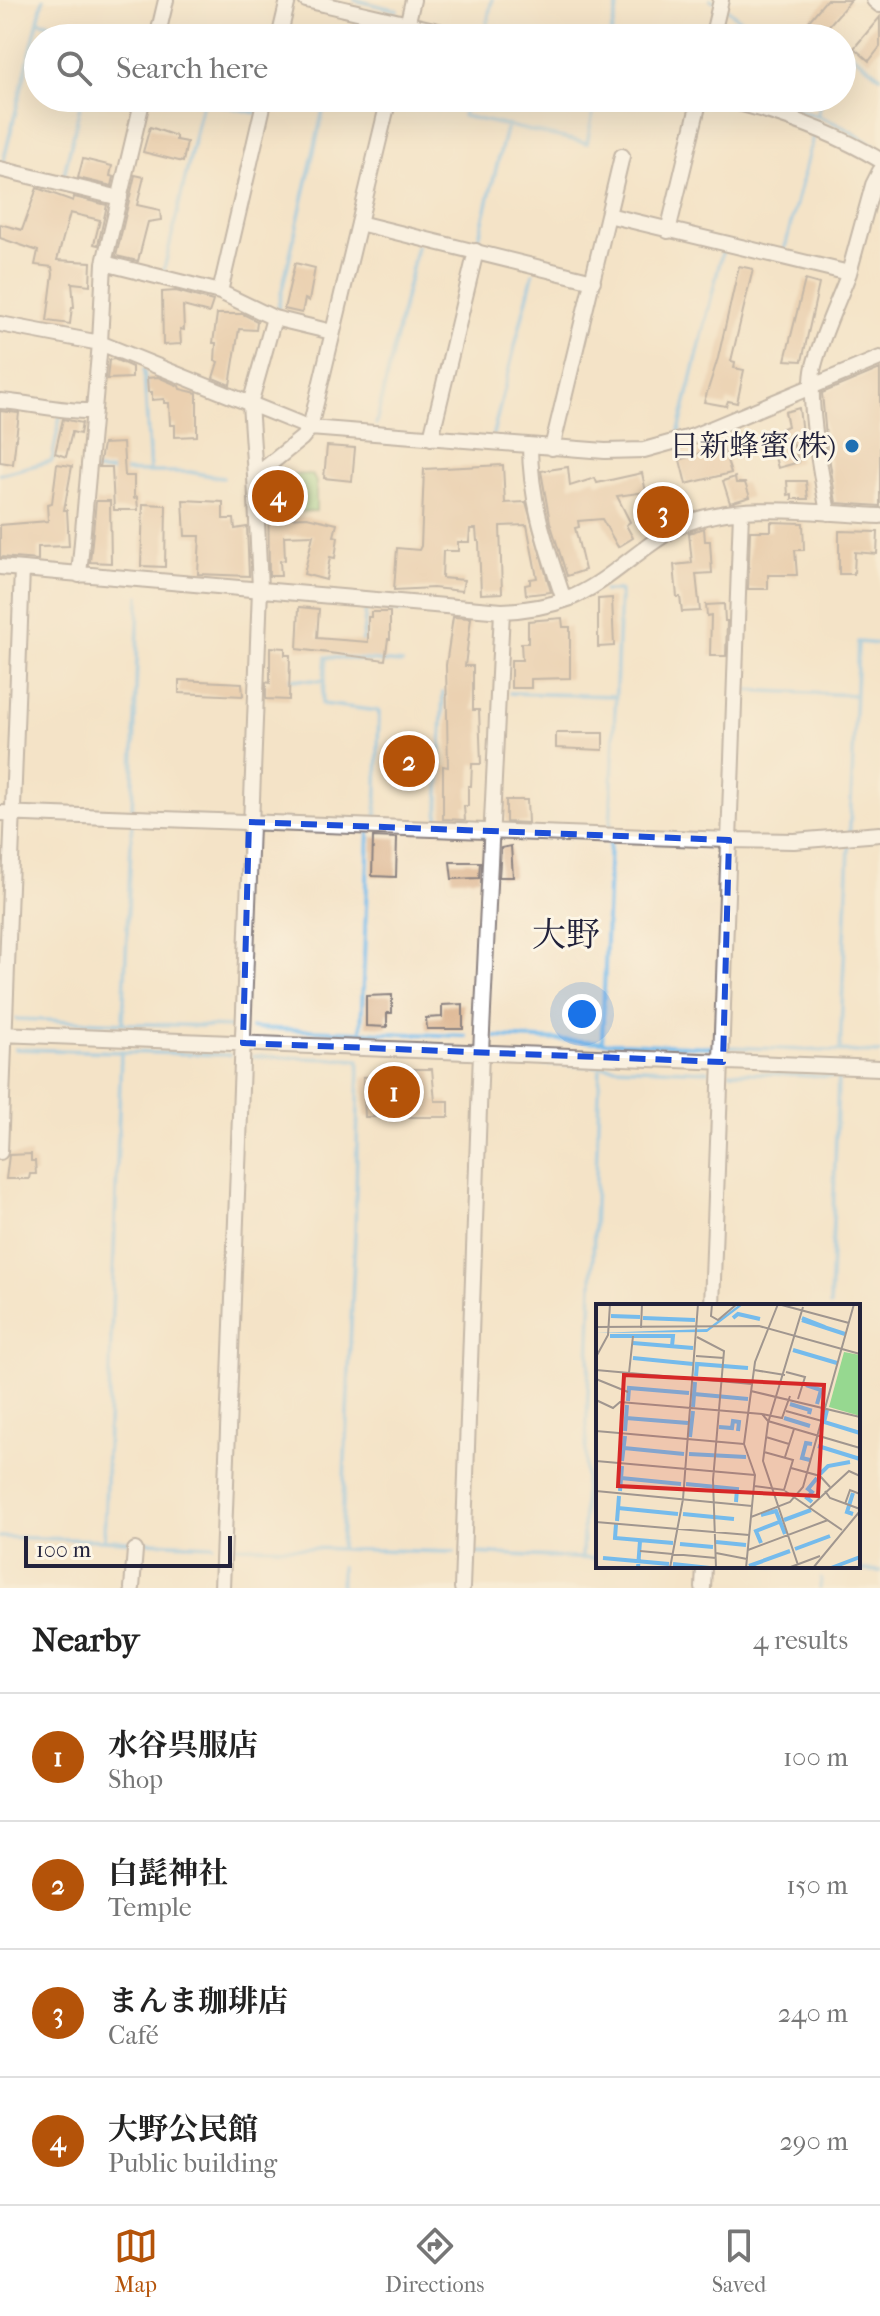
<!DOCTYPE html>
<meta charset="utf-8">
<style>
body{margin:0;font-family:"IM FELL French Canon","Noto Serif JP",serif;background:#f6f6f6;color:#222}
.scale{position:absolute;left:24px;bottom:20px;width:208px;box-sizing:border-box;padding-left:8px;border:4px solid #22223b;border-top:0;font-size:22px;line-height:28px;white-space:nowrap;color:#22223b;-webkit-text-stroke:6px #fcf5e5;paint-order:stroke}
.you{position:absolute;left:582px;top:1014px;width:28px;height:28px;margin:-20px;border:6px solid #fff;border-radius:50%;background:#1a73e8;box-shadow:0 0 0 12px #1a73e833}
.badge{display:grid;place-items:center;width:52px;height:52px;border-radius:50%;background:#b45309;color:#fff;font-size:26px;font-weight:700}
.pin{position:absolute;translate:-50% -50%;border:4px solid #fff;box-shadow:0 2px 8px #0006}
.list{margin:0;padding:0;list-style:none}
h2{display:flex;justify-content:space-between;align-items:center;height:104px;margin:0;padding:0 32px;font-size:34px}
h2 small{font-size:26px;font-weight:400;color:#767676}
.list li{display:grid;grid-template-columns:52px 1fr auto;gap:24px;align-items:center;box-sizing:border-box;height:128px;padding:0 32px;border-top:2px solid #e0e0e0}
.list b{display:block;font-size:30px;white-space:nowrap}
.list p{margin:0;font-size:26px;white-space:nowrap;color:#767676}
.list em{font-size:26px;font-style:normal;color:#767676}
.icon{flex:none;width:44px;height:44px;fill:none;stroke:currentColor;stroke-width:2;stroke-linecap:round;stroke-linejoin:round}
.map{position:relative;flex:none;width:880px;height:1588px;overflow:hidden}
.search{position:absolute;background:#fff;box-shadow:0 8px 32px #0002;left:24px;right:24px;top:24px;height:88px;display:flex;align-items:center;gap:20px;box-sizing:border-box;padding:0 28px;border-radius:44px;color:#767676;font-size:30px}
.sheet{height:616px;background:#fff}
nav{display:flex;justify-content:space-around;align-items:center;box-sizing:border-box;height:112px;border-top:2px solid #e0e0e0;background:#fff;font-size:22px;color:#767676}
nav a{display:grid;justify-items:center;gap:4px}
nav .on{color:#b45309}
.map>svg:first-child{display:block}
.green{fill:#96d890;stroke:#5c7d66;stroke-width:2}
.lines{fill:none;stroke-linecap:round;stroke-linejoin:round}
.stream{stroke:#75bbec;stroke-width:4}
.building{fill:#dfb996}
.minor-casing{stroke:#8b8281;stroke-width:18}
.minor{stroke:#fff;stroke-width:14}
.marked{fill:none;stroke:#1d4ed8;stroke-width:6;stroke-dasharray:16 10;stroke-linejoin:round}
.poi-dot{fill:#1f6fb2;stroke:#fcf5e5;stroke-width:3}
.labels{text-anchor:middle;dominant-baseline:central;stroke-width:6;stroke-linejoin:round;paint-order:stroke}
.poi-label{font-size:30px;fill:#22223b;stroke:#fcf5e5;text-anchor:end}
.quarter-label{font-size:34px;fill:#22223b;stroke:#fcf5e5}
.inset-river{fill:none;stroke:#75bbec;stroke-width:4}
.inset-road{fill:none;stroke:#a0968f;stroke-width:2}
.view{fill:#d62828;fill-opacity:0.15;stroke:#d62828;stroke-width:4}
.inset-edge{fill:none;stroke:#22223b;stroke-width:4}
</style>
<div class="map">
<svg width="880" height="1588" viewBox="0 0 880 1588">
<rect width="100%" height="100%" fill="#fcf5e5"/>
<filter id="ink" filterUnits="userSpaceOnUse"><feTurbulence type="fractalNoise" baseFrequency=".0125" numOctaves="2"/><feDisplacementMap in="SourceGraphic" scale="16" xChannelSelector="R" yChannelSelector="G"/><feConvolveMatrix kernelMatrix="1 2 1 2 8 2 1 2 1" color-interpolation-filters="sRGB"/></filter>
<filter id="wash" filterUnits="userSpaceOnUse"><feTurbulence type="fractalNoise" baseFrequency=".006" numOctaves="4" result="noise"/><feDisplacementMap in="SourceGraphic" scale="32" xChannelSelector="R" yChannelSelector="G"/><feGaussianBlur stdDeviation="1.8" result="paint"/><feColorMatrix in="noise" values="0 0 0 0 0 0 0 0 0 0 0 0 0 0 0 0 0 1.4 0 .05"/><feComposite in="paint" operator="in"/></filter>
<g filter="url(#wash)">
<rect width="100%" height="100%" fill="#f4e3c7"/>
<path class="green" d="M312,474L316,482V511L289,512L288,475Z"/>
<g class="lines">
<path class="stream" d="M355,0L397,10
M711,0L713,1
M727,9L762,38
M38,21L43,0
M487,23L492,0
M490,37L496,38
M610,38L619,0
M842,65L852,54L880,76
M467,98L463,116L587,143L596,98
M758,98L817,116
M821,98L818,116L842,126L874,146
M0,163H3L38,21L107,38
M63,179L82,98
M477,245L507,125
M784,251L813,137
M163,274L203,101L257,113
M277,312L326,98
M376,424L417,246
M679,431L722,253
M493,434L533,274
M93,471L150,472L144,370
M150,472H190L223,478
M0,474L52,461L60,416
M604,591H620L610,832
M362,647L366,608L408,611
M287,679L324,681
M742,690L855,695
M510,693L616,696
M132,813L139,596
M438,818L443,693
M376,824L379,711L322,704L326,657L402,663
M754,847L789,848
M17,1019L232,1027
M123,1022L132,822
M252,1028L466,1036
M361,1032L369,832
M496,1037L711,1047
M602,1042L610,841
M731,1047L880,1053
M15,1049L230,1055
M121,1051L104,1540L213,1545
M840,1052L858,642L880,644
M253,1056L359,1060L355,1234L341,1549
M497,1062L708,1071
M730,1072L880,1079
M830,1306L838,1078
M0,1537L104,1540
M232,1546L454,1552
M472,1553L598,1559
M582,1558L600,1067
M772,1566L880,1571
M341,1588V1567
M820,1588L821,1579"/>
</g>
<g id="blocks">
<path class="building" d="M826,0H851L818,38H795Z
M880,17V47L869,61L854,48Z
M150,127L176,136V140L187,142L183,162L143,152Z
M83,159L112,166L110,176L114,177L112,186L78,178Z
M135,175L144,177L137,205L160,210L161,220L148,222L138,261L116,256Z
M37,188L73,201L74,197L107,205L98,245L94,244L100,220L70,213L57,260L91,262L90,285L72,283L74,307H72L70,324L47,321L53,274L52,267L35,265L38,251L0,238V224L22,230Z
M295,263L315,268L309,301L305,299L302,313L284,309Z
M739,266L753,269L731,361L735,362L734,368L744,370L737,403L728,401L726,406L704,402L718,358Z
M805,280L819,284L802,361L785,360Z
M176,291L213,301L209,313L183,306L184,330L180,329L181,344L163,345L162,292Z
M217,314H243L257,321L256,330L239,329L230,385L213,378L218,362L215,361L216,343H213Z
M114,359L132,367V378L107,379L109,360Z
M880,369V506L836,503L826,437L822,393Z
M158,377L179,386L180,389L197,393V436L175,437V425H170L169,403H164V399L152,400V392H148L147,378Z
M799,408L802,434L791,437L799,462L778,468L771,443L784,437L782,428L788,426L785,412Z
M0,411L19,413L13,464L0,462Z
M63,419L82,423L80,434L72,432L66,457L55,453Z
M123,443L125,476H134V498L137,497L138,510H114L112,467H99L103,444Z
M722,445L731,473L686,484L680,460Z
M327,446L355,448L352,481L324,478Z
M57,464L72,466L64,510H67L69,546L38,547V560L0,557V525L48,521L47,504L52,503Z
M503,465L505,503L526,502L551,592L526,595L525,585L530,584V579L537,578L527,525L500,526L502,593L481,594L479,541H477L476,529H470L469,542H458V551H443L442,578L464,580L462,591L433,588L394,590L397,548L419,550L421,546L424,469Z
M568,467L570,486L595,478L597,483L642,473L646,492L617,496L630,522L626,525L633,538L618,547L602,519L578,521L579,527L575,528L585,570L567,576L550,522L541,471Z
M275,477H286L287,518L307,517L337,524L334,536L338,537L335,558L330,557L326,580L304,574L313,535L284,536L285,560L280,561L281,576H269L268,481H275Z
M735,477L736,483H745L750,497L730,503L723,481Z
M787,481H806L808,499H792V494L788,495Z
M183,500L223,502V519H234L235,529L247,527L249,576L198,574L200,536H185Z
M96,501H110L111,563L90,562Z
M143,504L166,505L165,567L141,566Z
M771,522L803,523L804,550H795L797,575H768V589H748L750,531H771Z
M704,528L705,541H710L712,573L696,574L700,611L682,612L680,597H677L674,565L692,563L689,533Z
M839,531L878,532L877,554L855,552L854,574H839Z
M612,598L614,646L598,647V599Z
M724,604L725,621H727L726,656H710L711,615L707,616L706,605Z
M299,607L319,609L317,638L368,642V617H371V612H390V639H388L385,660L297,649Z
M453,617L471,618L465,666H473V710H479L481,764H472L471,786H468V806H464L465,820L443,819V766L448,767L446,665Z
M562,618L563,627H570V678L531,679V688H511V660H522L521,643H528V621Z
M270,647L285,648V655H290L289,700L266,699V682L270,683Z
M179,680L242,683L243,696L179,693Z
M556,733H603V750L556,748Z
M506,800H527L528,823L506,822Z
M373,837L397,838L396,877L372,876Z
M511,846L513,877H499L501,848Z
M450,862H480L479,878L452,879Z
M392,995V1013H387V1027L366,1026V996Z
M463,1004V1029H427L426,1018L442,1017V1005Z
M398,1069H432L435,1101H449V1117H365L363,1077L399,1075Z
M31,1154V1161H35L36,1174H30L29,1179H6L9,1155Z"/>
</g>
</g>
<g filter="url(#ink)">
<use href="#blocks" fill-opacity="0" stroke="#8b8281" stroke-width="2"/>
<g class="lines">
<g class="minor-casing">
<path id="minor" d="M306,0L468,38
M874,0L880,5
M157,38L166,0
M279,38L288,0
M404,38L413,0
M712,38L721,0
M717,98C775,111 828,129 880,160
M0,169L120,198
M608,215L622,156
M359,223L593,281
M668,231L700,98
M104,263L220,292L274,318L250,404L255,476
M849,273L873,185L880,171
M220,292L265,98
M274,318L332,332
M0,324L100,343L310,428L605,451L644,450L691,437L880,358
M0,401C31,403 62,412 93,411
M431,438L476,251
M530,446C530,501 547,549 564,600
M552,448L608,215L849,273C837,304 822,335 814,366C806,398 822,478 828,513
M0,567L502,611C525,610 546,607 568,599C609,583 641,545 680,526C736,500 820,513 880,516
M79,575L100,343L104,263L143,98
M0,813L729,840L794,841L880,834
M0,1034L880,1068
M0,1152L22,569
M712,1306L741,512
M132,1588L135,1550
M222,1588L260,589L255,476L302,438L310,428L389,98
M462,1588L481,1052L502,611
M703,1588L704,1566"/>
</g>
<use href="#minor" class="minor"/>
</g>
</g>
<path d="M0 0H880V1588H0ZM249,822L729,840L723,1062L243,1043Z" fill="#f4e3c7" fill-opacity=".55" fill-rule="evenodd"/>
<path class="marked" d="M249,822L729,840L723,1062L243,1043Z"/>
<circle class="poi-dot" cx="852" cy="446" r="8"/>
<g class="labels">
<g class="poi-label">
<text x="836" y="446">日新蜂蜜(株)</text>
</g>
<g class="quarter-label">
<text x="566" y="935">大野</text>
</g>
</g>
<g transform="translate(596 1304)">
<rect width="264" height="264" fill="#f4e3c7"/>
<path d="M248,48L264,51V112L233,103Z" fill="#96d890"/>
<path d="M144,0H148L111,28L0,29L111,25Z" fill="#75bbec"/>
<path class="inset-river" d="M15,12L44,13M47,14L99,16M137,14L142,10L164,15M206,14L229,23M206,16L249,30M14,32H77L76,42M37,39L97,44M197,46L241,59M37,54L97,60M100,72L101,60L152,64M210,81L225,86L221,100M98,90L152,95M32,97L33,84L93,89M194,100L214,106L213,110M97,103L99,78M231,106L228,118L264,129M30,114L92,119M188,114L214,122M123,123L136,124L137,117L143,118L142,127M29,127L31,101M94,133L97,107M222,142L264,155M28,144L88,150M93,150L150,153M214,156L206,154L210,139L216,140M26,157L29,132M224,170L232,162L254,158M25,174L85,180M90,180L141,185L140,198M24,187L26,162M216,198L211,194L216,188L212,185L221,174M22,204L82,210M87,210L138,215M257,210L251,208L257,189M165,211L180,207L189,230M188,216L215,206M21,217L23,192M20,220L19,234L77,239M120,238L150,241M165,239L160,227L183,218M84,240L117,243M199,245L234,232M7,254L73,260M77,260L114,264M153,262L194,247M42,264L44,237M235,264L264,253"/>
<path class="inset-road" d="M116,0L115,12L122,16L141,0M182,0L253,19M0,23L163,22L264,50M45,24L46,0M101,33L128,47L117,176L120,264M100,52L128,54M0,53L12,31L14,0M0,66L156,80M158,66L189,71M190,68L209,73L202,95M33,69L37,32M0,75L32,88M155,87L264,113M0,96L17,104L24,98L166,110L172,117L264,144M190,107L226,117M166,110L186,114L194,92M0,127L148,140M170,133L193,140M189,153L198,125M0,157L159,171M195,164L224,172L234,183M158,182L188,186L197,156L168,148M0,187L156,202M189,187L246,226M229,187L234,194L264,205M249,200L254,186L264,190M214,203L253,167L264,172M155,213L194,198L207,183L258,0M0,218L153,231M152,246L232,216M44,247L120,254M120,249L151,255M74,264L87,195L102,0M150,264L159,171L148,140L159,58L182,0M192,264L224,252M203,264L167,157L172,119L207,3M217,264L264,207"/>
<path class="view" d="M28,71L228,81L222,192L22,182Z"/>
<rect width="264" height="264" class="inset-edge"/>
</g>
</svg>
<div class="scale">100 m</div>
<div class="you"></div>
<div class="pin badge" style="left:394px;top:1092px">1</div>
<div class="pin badge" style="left:409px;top:761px">2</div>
<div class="pin badge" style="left:663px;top:512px">3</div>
<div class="pin badge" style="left:278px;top:496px">4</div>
<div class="search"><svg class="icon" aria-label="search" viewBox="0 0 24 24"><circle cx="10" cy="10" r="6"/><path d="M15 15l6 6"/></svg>Search here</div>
</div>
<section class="sheet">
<h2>Nearby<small>4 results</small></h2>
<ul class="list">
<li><span class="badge">1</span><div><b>水谷呉服店</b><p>Shop</p></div><em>100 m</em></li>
<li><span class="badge">2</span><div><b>白髭神社</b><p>Temple</p></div><em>150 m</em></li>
<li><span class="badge">3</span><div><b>まんま珈琲店</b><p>Café</p></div><em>240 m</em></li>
<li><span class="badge">4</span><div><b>大野公民館</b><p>Public building</p></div><em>290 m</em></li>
</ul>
</section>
<nav>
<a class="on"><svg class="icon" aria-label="map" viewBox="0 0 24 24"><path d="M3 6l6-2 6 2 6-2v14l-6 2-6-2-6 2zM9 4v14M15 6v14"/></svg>Map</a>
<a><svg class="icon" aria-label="directions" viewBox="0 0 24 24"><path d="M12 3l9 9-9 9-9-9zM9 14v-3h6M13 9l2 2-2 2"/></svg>Directions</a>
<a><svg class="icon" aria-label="saved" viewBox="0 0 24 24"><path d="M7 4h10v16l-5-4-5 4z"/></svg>Saved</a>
</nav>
